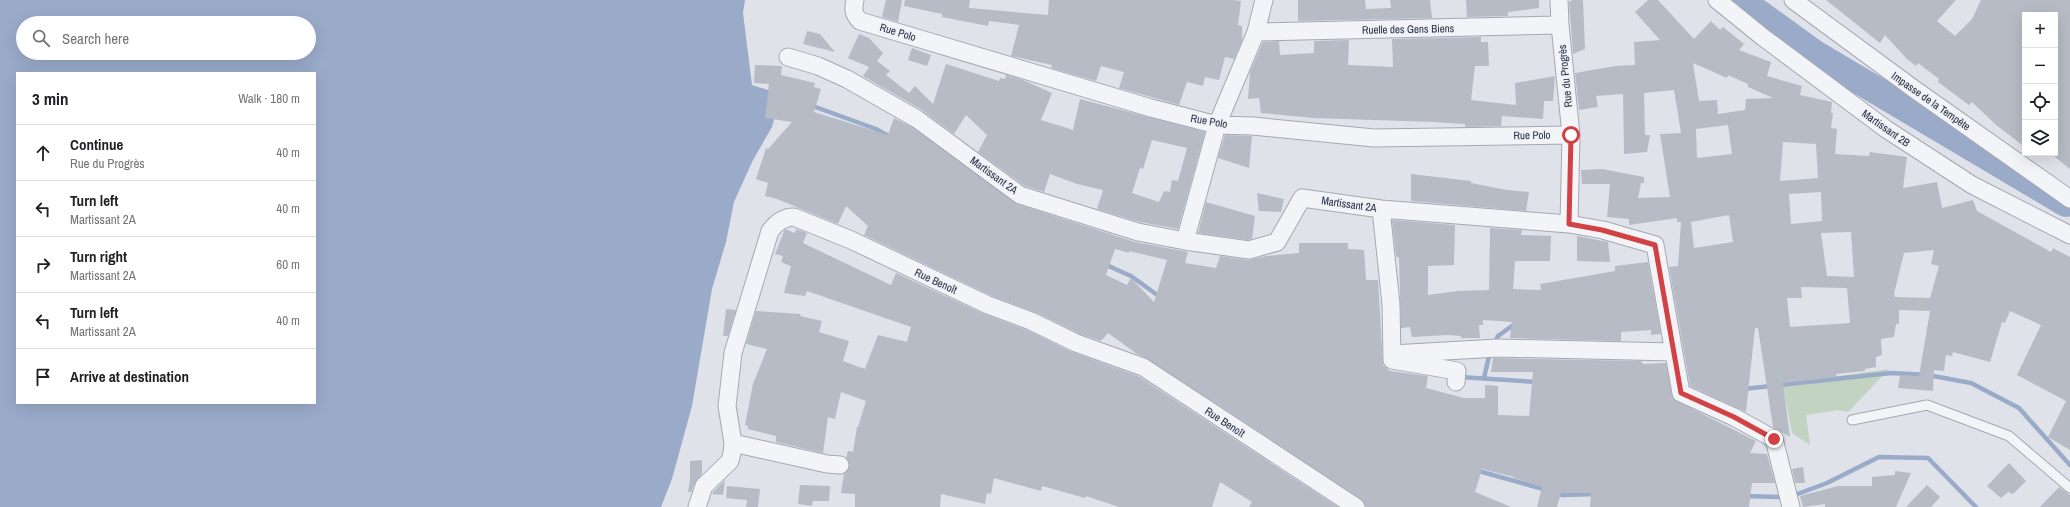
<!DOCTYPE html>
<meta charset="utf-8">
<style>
body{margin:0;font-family:"Archivo Narrow",sans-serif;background:#f2f2f2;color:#202124}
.controls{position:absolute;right:12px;top:12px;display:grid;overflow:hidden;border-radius:0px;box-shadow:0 4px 16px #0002}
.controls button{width:36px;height:36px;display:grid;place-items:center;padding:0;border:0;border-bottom:1px solid #e0e0e0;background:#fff;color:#202124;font:20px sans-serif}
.stop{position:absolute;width:12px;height:12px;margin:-9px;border:3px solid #d24144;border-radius:50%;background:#fff}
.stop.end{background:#d24144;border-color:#fff;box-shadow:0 1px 4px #0008}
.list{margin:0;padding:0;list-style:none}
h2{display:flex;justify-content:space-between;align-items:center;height:52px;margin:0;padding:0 16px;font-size:17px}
h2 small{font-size:13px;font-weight:400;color:#757577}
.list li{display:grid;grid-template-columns:26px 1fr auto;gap:12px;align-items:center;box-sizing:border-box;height:56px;padding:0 16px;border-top:1px solid #e0e0e0}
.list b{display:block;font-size:15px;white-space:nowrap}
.list p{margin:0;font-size:13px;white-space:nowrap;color:#757577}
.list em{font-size:13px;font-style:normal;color:#757577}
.icon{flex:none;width:22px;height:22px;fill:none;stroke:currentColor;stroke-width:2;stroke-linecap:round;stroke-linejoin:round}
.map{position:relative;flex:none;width:2070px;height:507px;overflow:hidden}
.search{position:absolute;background:#fff;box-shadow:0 4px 16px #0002;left:16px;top:16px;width:300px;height:44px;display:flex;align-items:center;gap:10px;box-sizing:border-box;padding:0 14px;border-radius:22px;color:#757577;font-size:15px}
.panel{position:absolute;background:#fff;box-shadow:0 4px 16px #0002;left:16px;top:72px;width:300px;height:332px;border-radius:0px}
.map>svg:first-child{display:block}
.green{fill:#c3d3c1}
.water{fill:#9aabca;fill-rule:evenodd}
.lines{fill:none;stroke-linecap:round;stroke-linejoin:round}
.stream{stroke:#9aabca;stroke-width:4.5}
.river{stroke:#9aabca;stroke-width:28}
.building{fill:#b7bbc6;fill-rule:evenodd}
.service-casing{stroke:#a5a8b3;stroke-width:11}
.minor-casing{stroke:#a5a8b3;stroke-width:19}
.service{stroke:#f3f4f7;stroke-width:9}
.minor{stroke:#f3f4f7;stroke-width:17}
.route{stroke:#d24144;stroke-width:5}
.labels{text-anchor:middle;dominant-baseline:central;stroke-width:3;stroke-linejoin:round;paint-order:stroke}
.street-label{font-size:11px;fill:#282e41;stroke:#eff1f7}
</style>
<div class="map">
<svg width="2070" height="507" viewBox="0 0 2070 507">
<rect width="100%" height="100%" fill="#e0e2e9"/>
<path class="green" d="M1889,369L1848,412L1838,410L1806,415L1810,445L1792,433L1783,386L1781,384Z"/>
<path class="water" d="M0,0H745L743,13L752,85L781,94L772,127L753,160L734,202L726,242L712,289L692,406L672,479L661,507H0ZM23,23H309V53H23ZM17,73H315V403H17Z"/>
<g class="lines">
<path class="stream" d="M810,105L876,129L890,137
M1104,264L1131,276L1160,297
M1494,344L1498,336L1516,323
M1460,377L1537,382
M1484,378L1490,352
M1779,385L1891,373L1928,375L1971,383L2019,408L2070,465
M1743,389L1771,386
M1475,470L1547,490
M1556,493L1562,495L1596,494
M1795,495L1827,483L1879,457L1928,458L1976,507
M1745,496L1783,497"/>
<path class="river" d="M1740,0L1815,54L2066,203"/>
</g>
<path class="building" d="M886,0H902L898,22L882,17Z
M905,0H970L969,8L1048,15L1049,0H1233L1241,1L1238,25L1242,26V41L1234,59L1225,57L1219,80L1205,77L1203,86L1187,82L1179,105L1119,88L1124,72L1101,66L1096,81L1051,68L1052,65L1011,56L1019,25L989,21L988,26L942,17V14L904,6Z
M1298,0H1365L1366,9L1391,8L1390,0H1430L1432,18L1298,21Z
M1466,0H1539V8L1508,12V16L1467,17Z
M1573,0H1583L1585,49L1573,54L1569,2Z
M1648,0H1658L1694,39L1711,21L1720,30L1723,27L1744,44L1739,50L1771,62L1767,76L1802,86L1800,95L1832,102L1831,113H1833L1831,128L1837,129L1835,154L1869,156L1870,152L1907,157L1903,188L1937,182L1942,208L1973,200L1977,211L2051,252L2053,248L2070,257V450L2048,437L2066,401L2017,375L2041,325L2010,311L2005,323L2002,322L1990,362L1953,352L1952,356L1946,355L1944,371L1934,370L1933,391L1898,388L1900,375L1919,376L1930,311L1899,310V324H1896L1894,337L1881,339L1882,355L1876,357V367L1865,369V371L1836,374L1837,377L1783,383L1790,437L1773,427L1758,328H1755L1746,412L1690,386L1669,267L1678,266L1681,222H1677V218L1629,225V219L1607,217L1610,184H1582L1581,170L1602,169L1644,177V183H1641L1638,198L1670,197L1660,134L1681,133L1674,90L1644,93L1645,135H1650L1647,152L1624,154L1623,94L1596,96L1598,107L1579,110L1575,73L1615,66L1635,65L1634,42L1660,40L1635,12ZM1693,63L1727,78L1728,75L1739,80L1748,84V87L1773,98L1746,99L1745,110L1718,114L1717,100L1699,101ZM1728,125L1732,154L1697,158L1696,129ZM1783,142L1816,144L1818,178L1780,181ZM1821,192L1822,221L1791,224L1789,194ZM1729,215L1733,242L1694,248L1691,222ZM1851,232L1854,277L1827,276L1821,233ZM1934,250L1931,264L1939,266L1930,298L1895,297L1894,294L1904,253ZM1801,287L1847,288L1850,323L1790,327L1787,298H1802Z
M1826,0H1956L1937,21L1955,36L1972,19L1981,0H2070V169L2055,157V15H2025V147L1996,125L1972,102L1969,105L1938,82L1939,79L1918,63L1916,66L1907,59L1885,35L1880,43Z
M807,31L820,34L835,52L803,44Z
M859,34L869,38L883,53L877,61L890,71L886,75L909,93L915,86L933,104L946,64L999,81L1000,78L1005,79L1006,75L1023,80L1052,93L1041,120L1067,128L1073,130L1080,99L1205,132L1178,229L1140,222L1097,209L1103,190L1077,184L1050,174L1044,192L1025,186L978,152L987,135L966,115L954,134L922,110L863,76L869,67L848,58ZM1152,140L1187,148L1178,181L1172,180L1170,192L1164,191L1159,202L1132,193L1140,168L1143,169Z
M1481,37V42H1488L1489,66H1475L1471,100L1516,105L1515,83L1555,76L1553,101H1544L1543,119L1502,116L1501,126L1465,127V124L1433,122L1313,118L1261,113L1259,98L1248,99L1250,72L1263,42L1279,41L1280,55L1314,53V41L1349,40L1348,65L1393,67L1392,39Z
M912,48L931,55L927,66L908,60Z
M755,65L782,66L781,75L815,83L814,87L821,89L814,112L888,135L894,118L912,127L1017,204L1135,242L1188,252L1185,263L1216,268L1220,256L1248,260L1266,256L1299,253V243H1348V249L1364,250L1366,280H1378L1383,365L1390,371L1428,376L1426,388L1464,398H1485V385L1498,386V415L1529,416L1533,372H1491L1493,358L1641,361L1643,364L1666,363L1673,399L1756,441L1750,453L1767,454L1775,483H1752L1749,507H1590L1591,493H1561L1557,507H1537L1542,487L1514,478V477L1482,469L1475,492L1511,507H1366L1361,499L1148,359L1137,354L1108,333L1101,341L1080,334L1035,312L992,296L864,235L868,226L846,206L838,224L777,199L765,196L768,183L756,179L766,148L768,149L792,122L765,118L769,84L754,83ZM1115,249L1129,253V251L1167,260L1154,302L1131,278L1127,285L1106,275Z
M1225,135L1252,136L1249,168L1218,158Z
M1411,174L1471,181V183L1507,190L1529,192L1526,211L1411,201Z
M1257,193L1284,199L1281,212L1259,211Z
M1206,202L1255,216L1252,239L1248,240L1198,233Z
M1392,220L1455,225L1454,265L1428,266V295L1457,291L1489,290L1490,228L1522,230L1521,235L1551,236L1550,261H1515L1513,289L1541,290L1540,284L1615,271V266L1648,262L1661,334L1651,335V330L1621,332V341L1510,338L1512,322L1483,320V325H1479L1480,338H1461V336L1447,335L1412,337L1410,327L1401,328L1399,258L1396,256Z
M785,229L795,233L796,229L807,233L803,243L891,285L896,273L984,314L1027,330L1072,352L1138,376L1338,507H1249L1252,502L1220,482L1212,507H1119L1086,496L1085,498L1042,486L1041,491L994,478L991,494L987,493L985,504L941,494L940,507H855V494L841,493L844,474L850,466L846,458L848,451L853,452L857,427H858L866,401L841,392L835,419L828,417L823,453L776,442V436L748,429V426L745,425L753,384L767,349L746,344L756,311L801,314L800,316L822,321L819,332L849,341L843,361L865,369L878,335L907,342L911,327L807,291L805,296L784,293L791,266L781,262L783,256L775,254Z
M1577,236L1608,242L1610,262L1577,261Z
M726,309L736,310L728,336H723Z
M702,460V474L695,483L691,492H688L690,480V461Z
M2009,463L2026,481L2013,494L2008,492L2001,498L1987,486Z
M1803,467L1805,483H1795L1792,469Z
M1895,471L1911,473L1896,507H1825V504L1803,507L1800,496L1838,486H1872V477L1895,475Z
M725,480L723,495L712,494L713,492Z
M800,485L830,486L829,501H813L812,506L798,504Z
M1927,485L1940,497L1931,507H1906Z
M727,486L760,489L758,507H746L747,500L726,498Z
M2059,487L2070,495V507H2040Z"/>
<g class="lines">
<g class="service-casing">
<path id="service" d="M1852,420L1927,405L2009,436L2070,488"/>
</g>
<g class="minor-casing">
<path id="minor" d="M855,0C853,9 853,14 860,21L1151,108L1217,125L1253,126L1374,138L1571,135
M1559,0L1560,25L1571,135L1569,224
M1717,0L1764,38L1886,129L1972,185L2070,235
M1793,0L1914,89L2070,199
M1256,32L1560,25
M788,57L818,66L847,79L917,119L1020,195L1138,232L1185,241L1249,250L1277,242L1302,198L1381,209L1569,224L1603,230L1655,245L1681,393L1734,417L1774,439L1791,507
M1381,209L1391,304L1392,360L1457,371L1456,382
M1185,241L1217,125L1256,32L1264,0
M1392,354L1498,348L1673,352
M733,443L827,464L840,465
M697,507L704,486L730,461L732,453L733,443L727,406L733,353L770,231C776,223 783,217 794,217L851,240L988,305L1031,321L1076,343L1143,367L1356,507"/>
</g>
<use href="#service" class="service"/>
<use href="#minor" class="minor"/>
</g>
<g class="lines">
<path class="route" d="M1571,135L1569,224L1602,230L1655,245L1681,393L1734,417L1774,439"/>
</g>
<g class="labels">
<g class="street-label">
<text transform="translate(1408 29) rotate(-1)">Ruelle des Gens Biens</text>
<text transform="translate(898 32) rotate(17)">Rue Polo</text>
<text transform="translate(1565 76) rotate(-96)">Rue du Progrès</text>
<text transform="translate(1931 101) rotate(35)">Impasse de la Tempête</text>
<text transform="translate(1209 121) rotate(10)">Rue Polo</text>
<text transform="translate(1886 128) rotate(35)">Martissant 2B</text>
<text transform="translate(1532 135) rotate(-1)">Rue Polo</text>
<text transform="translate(994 175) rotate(36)">Martissant 2A</text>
<text transform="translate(1349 204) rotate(8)">Martissant 2A</text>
<text transform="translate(936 281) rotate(25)">Rue Benoît</text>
<text transform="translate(1225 422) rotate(33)">Rue Benoît</text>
</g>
</g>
</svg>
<div class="controls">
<button>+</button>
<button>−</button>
<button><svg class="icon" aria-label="locate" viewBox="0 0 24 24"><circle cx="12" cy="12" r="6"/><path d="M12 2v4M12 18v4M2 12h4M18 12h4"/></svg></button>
<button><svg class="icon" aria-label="layers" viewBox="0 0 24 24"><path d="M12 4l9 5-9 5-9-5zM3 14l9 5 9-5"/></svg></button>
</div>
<div class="stop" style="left:1571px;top:135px"></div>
<div class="stop end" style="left:1774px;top:439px"></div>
<div class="search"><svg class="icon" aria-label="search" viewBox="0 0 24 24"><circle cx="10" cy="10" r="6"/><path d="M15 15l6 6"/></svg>Search here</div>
<section class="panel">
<h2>3 min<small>Walk · 180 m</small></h2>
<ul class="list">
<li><svg class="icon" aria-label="ahead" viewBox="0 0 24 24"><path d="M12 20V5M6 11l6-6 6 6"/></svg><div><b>Continue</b><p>Rue du Progrès</p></div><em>40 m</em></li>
<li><svg class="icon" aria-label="left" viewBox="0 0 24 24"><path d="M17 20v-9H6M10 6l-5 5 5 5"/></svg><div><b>Turn left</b><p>Martissant 2A</p></div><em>40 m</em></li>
<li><svg class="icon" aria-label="right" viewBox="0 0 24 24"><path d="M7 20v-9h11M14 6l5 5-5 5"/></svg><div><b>Turn right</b><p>Martissant 2A</p></div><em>60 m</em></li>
<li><svg class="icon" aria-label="left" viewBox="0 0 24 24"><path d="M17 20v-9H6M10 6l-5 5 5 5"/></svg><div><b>Turn left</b><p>Martissant 2A</p></div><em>40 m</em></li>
<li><svg class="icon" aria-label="arrive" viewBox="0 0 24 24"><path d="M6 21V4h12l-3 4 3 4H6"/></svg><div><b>Arrive at destination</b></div></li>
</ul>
</section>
</div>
